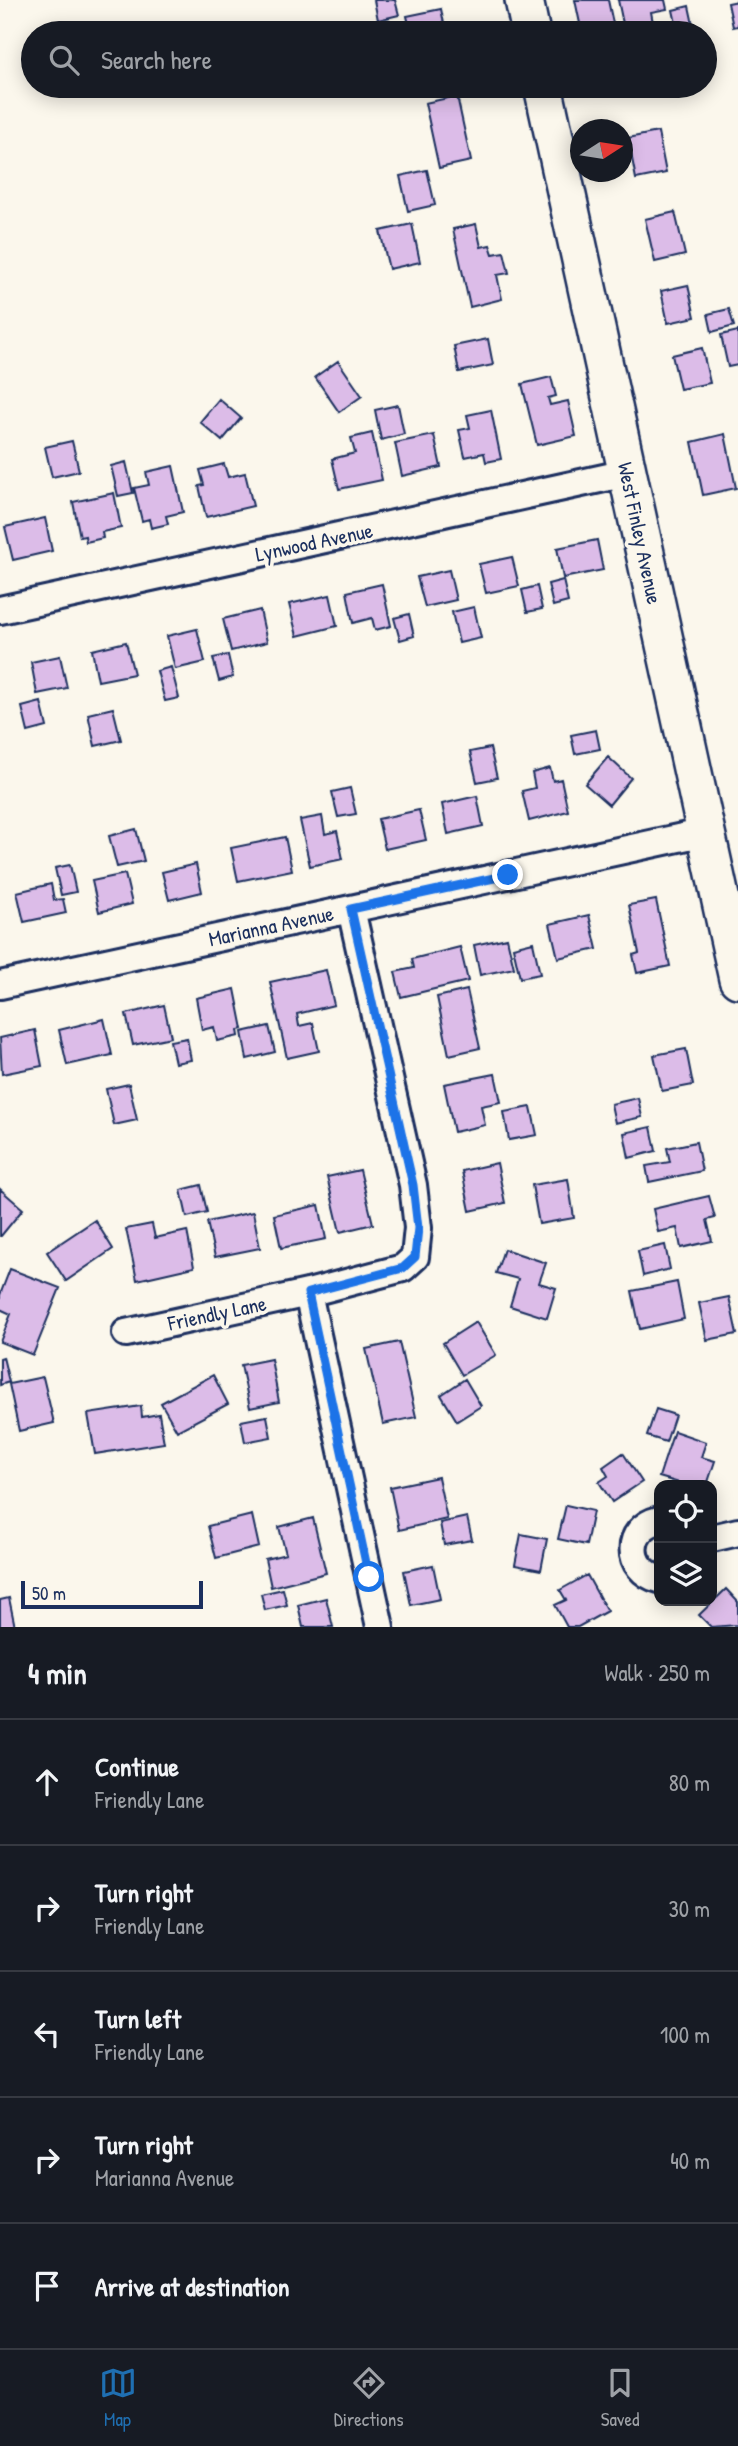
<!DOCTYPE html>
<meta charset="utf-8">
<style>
body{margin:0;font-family:"Patrick Hand",sans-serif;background:#242831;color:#f1f3f6}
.controls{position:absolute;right:21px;bottom:21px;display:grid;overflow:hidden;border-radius:14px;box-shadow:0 4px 18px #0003}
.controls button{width:63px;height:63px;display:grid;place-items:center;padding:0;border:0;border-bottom:2px solid #363941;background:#171b24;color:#f1f3f6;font:35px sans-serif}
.compass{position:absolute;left:570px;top:119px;width:63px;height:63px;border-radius:50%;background:#171b24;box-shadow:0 4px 18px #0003;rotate:78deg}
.scale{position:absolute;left:21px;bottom:18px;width:182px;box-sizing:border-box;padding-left:7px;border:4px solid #1b2f5e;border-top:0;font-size:19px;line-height:24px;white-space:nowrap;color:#1b2f5e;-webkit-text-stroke:5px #fbf7ec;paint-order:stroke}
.stop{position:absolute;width:21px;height:21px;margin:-16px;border:5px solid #1a73e8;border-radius:50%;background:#fff}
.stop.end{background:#1a73e8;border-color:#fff;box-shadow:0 2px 7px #0008}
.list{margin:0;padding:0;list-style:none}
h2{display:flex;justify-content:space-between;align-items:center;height:91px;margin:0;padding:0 28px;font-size:30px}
h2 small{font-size:23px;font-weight:400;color:#9ea1a6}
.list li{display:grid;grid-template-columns:46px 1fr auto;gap:21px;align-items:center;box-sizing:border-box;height:126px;padding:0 28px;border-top:2px solid #363941}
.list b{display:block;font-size:26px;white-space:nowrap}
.list p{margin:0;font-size:23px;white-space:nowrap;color:#9ea1a6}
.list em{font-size:23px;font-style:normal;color:#9ea1a6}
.icon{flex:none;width:38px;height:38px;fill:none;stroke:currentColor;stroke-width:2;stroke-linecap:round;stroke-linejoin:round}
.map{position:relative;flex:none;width:738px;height:1627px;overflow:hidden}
.search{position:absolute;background:#171b24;box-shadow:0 4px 18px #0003;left:21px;right:21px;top:21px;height:77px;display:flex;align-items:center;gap:18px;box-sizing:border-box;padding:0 24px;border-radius:38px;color:#9ea1a6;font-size:26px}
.sheet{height:721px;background:#171b24}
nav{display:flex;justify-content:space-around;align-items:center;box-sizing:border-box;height:98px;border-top:2px solid #363941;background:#171b24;font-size:19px;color:#9ea1a6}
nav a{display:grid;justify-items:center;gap:4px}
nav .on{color:#1f6fb2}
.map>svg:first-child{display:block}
.building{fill:#dcbce8;stroke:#1b2f5e;stroke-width:2}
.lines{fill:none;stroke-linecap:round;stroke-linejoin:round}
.minor-casing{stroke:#1b2f5e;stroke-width:32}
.secondary-casing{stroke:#1b2f5e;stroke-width:42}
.minor{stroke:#fbf7ec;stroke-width:26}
.secondary{stroke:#fbf7ec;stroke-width:37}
.route{stroke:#1a73e8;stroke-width:9}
.labels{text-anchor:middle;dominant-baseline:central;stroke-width:7;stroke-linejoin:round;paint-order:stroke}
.street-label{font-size:21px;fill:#1b2f5e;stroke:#fbf7ec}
</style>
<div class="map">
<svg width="738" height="1627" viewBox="0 0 738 1627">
<rect width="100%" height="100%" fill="#fbf7ec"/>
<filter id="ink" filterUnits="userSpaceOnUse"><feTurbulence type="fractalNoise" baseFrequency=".0143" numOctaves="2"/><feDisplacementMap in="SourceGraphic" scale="14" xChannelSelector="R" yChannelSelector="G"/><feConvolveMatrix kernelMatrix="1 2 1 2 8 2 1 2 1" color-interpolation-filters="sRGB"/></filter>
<g filter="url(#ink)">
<path class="building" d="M374,0H395L399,15L378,20Z
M575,0H608L615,33H582Z
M618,0H665L667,9L651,12L654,28L625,33Z
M738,1V26L733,27L728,3Z
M689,6L694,29L678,32L673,10Z
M441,9L446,33H411L407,16Z
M457,96L471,161L439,168L425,103Z
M658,132L666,173L636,179L628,138Z
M427,170L435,205L408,211L400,176Z
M675,212L685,255L655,262L645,219Z
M412,224L420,262L389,269L380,231Z
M476,224L481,247L490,245L493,254L504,252L509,273L497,275L502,299L470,307L453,229Z
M688,285L695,317L668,323L661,291Z
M729,309L734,326L712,332L708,314Z
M738,331V365L728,367L721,335Z
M488,339L493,365L459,372L454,346Z
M702,348L710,383L680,389L672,355Z
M338,361L362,396L339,412L315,377Z
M551,377L556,396L548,398L550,405L568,401L576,436L537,445L522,384Z
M219,399L241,418L222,441L200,422Z
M398,405L404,434L381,440L375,410Z
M491,410L501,459L486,462L484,453L465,457L459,430L470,428L467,415Z
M372,433L382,480L339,489L332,459L355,453L351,438Z
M725,434L736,488L703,495L692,442Z
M434,435L441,467L402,476L395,443Z
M72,441L79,471L52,477L45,447Z
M126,462L133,493L118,496L111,466Z
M224,464L228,477L245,473L253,506L206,517L199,486L204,485L200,470Z
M173,466L183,512L166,516L168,524L151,528L149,519L142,521L134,488L149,485L146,472Z
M114,493L121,528L102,532L103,538L86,542L85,536L80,537L73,502Z
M45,518L52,551L13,560L5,527Z
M597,540L603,570L563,578L557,548Z
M512,557L519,586L486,593L479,564Z
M449,570L456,600L425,607L417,577Z
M563,580L568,602L553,606L548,584Z
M382,584L391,626L375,630L372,618L353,623L347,592Z
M537,586L542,609L527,612L522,590Z
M330,595L337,626L297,636L289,604Z
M474,607L481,638L459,643L452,612Z
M260,610L267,642L231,651L223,619Z
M409,614L414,636L400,640L394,618Z
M197,629L205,662L175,669L167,636Z
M126,642L134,674L98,681L92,650Z
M228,655L233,677L219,681L213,658Z
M60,656L67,688L37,694L31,662Z
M171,667L179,698L165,701L157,671Z
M41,702L47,727L28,732L22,707Z
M113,708L121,740L95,746L88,714Z
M596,730L600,749L575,754L571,735Z
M490,748L497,778L477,782L470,752Z
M608,757L631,778L609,805L585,784Z
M550,768L553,781L561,779L568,811L529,821L522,791L535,788L532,773Z
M350,788L356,814L338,817L332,792Z
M477,796L483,826L448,834L442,804Z
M419,810L426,840L385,849L378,819Z
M322,816L325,834L337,831L343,859L310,866L300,820Z
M136,829L144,861L117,867L109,836Z
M285,837L292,870L238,881L231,848Z
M196,864L202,892L169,900L162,872Z
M70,865L76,892L61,895L55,868Z
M125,874L132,904L99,912L92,881Z
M51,884L54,900L63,899L66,913L24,922L17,892Z
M656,900L670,966L637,973L633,955L639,953L629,905Z
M589,915L597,949L558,958L550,924Z
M507,938L514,968L480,975L474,945Z
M533,942L540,974L520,978L513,947Z
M460,947L468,981L401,997L395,972L414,968L412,959Z
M326,970L334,1005L297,1014L299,1026L313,1023L319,1051L287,1058L270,982Z
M235,989L243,1029L238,1030L239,1036L217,1041L214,1027L202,1030L196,998Z
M467,990L480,1048L449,1055L437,997Z
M164,1005L171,1037L133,1045L126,1014Z
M104,1019L112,1055L67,1065L59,1030Z
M269,1026L275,1052L247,1059L242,1032Z
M35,1030L42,1066L2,1074L0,1038Z
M187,1038L191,1060L175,1063L170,1041Z
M686,1049L693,1085L662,1091L654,1055Z
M495,1074L501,1102L481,1106L485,1125L454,1132L444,1084Z
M129,1084L137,1120L114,1125L106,1089Z
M638,1098L642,1117L615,1123L611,1104Z
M531,1107L537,1135L509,1140L504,1112Z
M651,1127L656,1151L629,1158L624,1133Z
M696,1142L702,1171L649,1182L646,1166L670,1162L667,1148Z
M497,1163L505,1203L470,1211L462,1171Z
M360,1170L373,1224L340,1232L327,1177Z
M568,1179L574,1218L539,1224L532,1185Z
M201,1185L207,1212L187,1217L181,1190Z
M0,1189L23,1209L1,1236H0Z
M709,1196L715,1218L707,1220L712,1241L681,1248L677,1228L658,1232L653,1209Z
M319,1205L326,1239L281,1248L274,1215Z
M253,1212L260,1248L215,1257L207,1222Z
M95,1220L113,1249L66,1281L47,1252Z
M152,1224L155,1238L187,1231L194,1267L137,1280L126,1229Z
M665,1245L670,1269L643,1276L638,1251Z
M504,1249L546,1263L539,1283L556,1288L547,1318L510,1306L518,1279L496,1273Z
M10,1269L60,1288L33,1355L0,1342L11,1314L0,1309V1295Z
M677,1282L684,1319L640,1329L632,1291Z
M729,1297L737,1334L707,1340L699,1303Z
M476,1322L496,1355L462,1375L443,1343Z
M399,1342L416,1417L383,1424L366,1349Z
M3,1357L9,1382L0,1385V1358Z
M271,1359L279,1402L250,1408L241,1365Z
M213,1375L228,1404L177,1431L161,1403Z
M43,1377L54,1423L19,1431L9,1384Z
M465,1379L481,1406L457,1421L441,1395Z
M141,1406L142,1417L159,1414L164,1443L95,1454L88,1414Z
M656,1409L675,1415L666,1442L647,1436Z
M267,1416L271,1437L245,1442L241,1421Z
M674,1431L706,1442L701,1457L715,1461L707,1485H686L659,1477Z
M623,1453L642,1482L612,1502L599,1482L608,1476L603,1467Z
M438,1477L447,1519L399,1530L390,1487Z
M566,1505L593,1511L586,1545L558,1539Z
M252,1515L259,1547L216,1558L208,1526Z
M467,1517L472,1540L444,1545L440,1523Z
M313,1518L326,1573L271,1587L265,1559L286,1554L279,1527Z
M521,1534L547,1539L541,1570L515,1565Z
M433,1565L440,1599L411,1605L404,1571Z
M587,1575L607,1611L578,1627H567L555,1605L566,1600L560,1590Z
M283,1589L287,1605L265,1610L261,1594Z
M726,1589L738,1602V1625L711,1627L699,1615Z
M9,1598L15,1627H0V1600Z
M326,1598L333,1627H303L298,1605Z"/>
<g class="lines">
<g class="minor-casing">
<path id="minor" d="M0,610L627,473
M0,985L706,832
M308,1293L380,1627
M126,1333L308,1293L403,1268L415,1257L418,1228L413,1185L351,909
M659,1520C625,1528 625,1570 659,1579
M712,1538L738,1532"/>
</g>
<g class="secondary-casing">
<path id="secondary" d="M524,0L531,33
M543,86L738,979"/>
</g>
<use href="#minor" class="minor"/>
<use href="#secondary" class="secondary"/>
</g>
</g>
<g class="lines" filter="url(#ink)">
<path class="route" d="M369,1577L308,1293L403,1268L415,1257L418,1228L413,1185L351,909L508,875"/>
</g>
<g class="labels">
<g class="street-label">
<text transform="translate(640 533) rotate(78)">West Finley Avenue</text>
<text transform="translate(314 542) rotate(-12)">Lynwood Avenue</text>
<text transform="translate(271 926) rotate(-12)">Marianna Avenue</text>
<text transform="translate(217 1313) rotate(-12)">Friendly Lane</text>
</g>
</g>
</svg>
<div class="controls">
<button><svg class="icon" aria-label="locate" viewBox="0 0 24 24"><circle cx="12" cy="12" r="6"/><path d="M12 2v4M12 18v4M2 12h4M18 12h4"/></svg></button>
<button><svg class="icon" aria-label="layers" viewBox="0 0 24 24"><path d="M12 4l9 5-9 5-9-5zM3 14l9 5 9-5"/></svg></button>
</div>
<svg class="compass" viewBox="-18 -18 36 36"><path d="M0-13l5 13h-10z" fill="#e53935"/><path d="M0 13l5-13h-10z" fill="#9ea1a6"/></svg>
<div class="scale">50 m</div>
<div class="stop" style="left:369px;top:1577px"></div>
<div class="stop end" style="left:508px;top:875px"></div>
<div class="search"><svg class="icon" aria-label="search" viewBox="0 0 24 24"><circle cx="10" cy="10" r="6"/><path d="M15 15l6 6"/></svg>Search here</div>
</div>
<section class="sheet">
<h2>4 min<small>Walk · 250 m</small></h2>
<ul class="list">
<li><svg class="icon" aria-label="ahead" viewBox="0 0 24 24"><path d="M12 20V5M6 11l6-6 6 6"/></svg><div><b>Continue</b><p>Friendly Lane</p></div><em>80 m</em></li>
<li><svg class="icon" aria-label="right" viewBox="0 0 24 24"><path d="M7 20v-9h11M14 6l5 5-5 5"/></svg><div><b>Turn right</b><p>Friendly Lane</p></div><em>30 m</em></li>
<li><svg class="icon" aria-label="left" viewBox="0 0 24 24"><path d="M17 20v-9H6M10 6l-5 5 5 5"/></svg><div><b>Turn left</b><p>Friendly Lane</p></div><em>100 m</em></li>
<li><svg class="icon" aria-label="right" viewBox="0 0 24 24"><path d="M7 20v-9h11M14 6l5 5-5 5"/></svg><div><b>Turn right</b><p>Marianna Avenue</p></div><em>40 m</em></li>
<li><svg class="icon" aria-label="arrive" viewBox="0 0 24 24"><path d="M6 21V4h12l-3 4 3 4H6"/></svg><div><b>Arrive at destination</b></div></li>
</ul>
</section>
<nav>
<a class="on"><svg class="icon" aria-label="map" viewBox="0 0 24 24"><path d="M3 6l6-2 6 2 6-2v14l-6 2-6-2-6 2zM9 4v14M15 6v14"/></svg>Map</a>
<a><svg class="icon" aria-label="directions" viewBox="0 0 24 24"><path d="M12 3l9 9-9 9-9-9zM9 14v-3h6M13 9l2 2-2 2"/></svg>Directions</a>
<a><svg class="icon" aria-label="saved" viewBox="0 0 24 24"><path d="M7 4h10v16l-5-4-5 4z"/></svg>Saved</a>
</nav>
